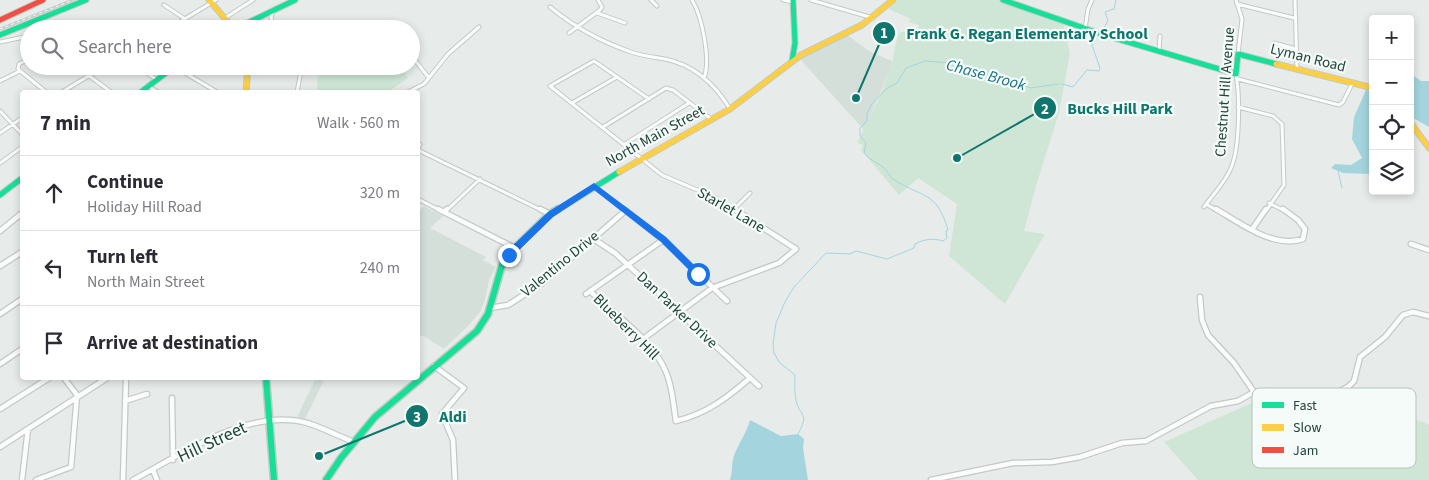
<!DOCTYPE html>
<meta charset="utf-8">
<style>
body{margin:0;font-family:"Source Sans 3",sans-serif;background:#f2f2f3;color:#2b2b33}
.controls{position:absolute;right:15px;top:15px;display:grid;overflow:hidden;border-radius:5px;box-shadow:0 2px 8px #0003}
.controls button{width:45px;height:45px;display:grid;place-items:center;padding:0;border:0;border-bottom:1px solid #e1e1e2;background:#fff;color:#2b2b33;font:25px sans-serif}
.stop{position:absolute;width:15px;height:15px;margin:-11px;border:4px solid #1a73e8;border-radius:50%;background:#fff}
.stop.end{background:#1a73e8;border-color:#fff;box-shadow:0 1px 5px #0008}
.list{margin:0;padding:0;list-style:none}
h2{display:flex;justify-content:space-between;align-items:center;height:65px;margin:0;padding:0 20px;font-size:21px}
h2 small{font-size:16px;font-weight:400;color:#7c7c81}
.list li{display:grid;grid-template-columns:32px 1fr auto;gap:15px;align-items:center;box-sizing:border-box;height:75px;padding:0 20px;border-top:1px solid #e1e1e2}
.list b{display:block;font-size:19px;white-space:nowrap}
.list p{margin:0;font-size:16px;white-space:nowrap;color:#7c7c81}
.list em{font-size:16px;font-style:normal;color:#7c7c81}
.icon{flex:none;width:28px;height:28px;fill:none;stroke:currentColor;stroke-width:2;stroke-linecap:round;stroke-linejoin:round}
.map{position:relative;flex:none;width:1429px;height:480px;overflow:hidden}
.search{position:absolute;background:#fff;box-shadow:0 2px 8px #0003;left:20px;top:20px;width:400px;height:55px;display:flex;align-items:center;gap:12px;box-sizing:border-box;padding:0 18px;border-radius:28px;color:#7c7c81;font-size:19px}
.panel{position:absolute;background:#fff;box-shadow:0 2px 8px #0003;left:20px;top:90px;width:400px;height:290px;border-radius:5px}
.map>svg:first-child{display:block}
.built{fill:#d4dfda}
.green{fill:#cfe6d6}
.water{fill:#a4d5de}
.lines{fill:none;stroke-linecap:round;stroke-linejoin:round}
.stream{stroke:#a4d5de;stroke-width:1}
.street-far1-casing{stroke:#c4c9c7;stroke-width:5}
.street-casing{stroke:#c4c9c7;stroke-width:7}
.fast-far1-casing{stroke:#c2cac7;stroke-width:7}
.fast-casing{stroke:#c2cac7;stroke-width:9}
.slow-casing{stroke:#c2cac7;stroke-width:7}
.jam-casing{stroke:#c2cac7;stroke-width:7}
.street-far1{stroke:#fbfcfc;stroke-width:3}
.street{stroke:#fbfcfc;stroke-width:4.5}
.fast-far1{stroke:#16e098;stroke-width:5}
.fast{stroke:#16e098;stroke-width:6}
.slow{stroke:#ffcf43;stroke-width:5}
.jam{stroke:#f24e42;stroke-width:5}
.rail-casing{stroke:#c8cdcb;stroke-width:3}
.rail{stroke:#f5fbf8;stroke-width:1;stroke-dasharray:3;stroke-linecap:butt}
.route{fill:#1a73e8}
.labels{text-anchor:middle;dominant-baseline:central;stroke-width:4.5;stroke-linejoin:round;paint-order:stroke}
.street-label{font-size:15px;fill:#21433a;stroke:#f5fbf8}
.water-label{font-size:16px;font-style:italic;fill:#147186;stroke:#f5fbf8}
.near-street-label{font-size:18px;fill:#21433a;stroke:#f5fbf8}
.key{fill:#f5fbf8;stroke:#b5c4bf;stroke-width:1}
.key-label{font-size:14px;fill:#21433a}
.leader{fill:none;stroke:#0f766e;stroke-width:2}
.callout-dot{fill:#0f766e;stroke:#f5fbf8;stroke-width:2}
.mark-label{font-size:15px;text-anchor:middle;font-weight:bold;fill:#fff}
.callout-label{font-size:16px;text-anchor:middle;font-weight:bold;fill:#0f766e;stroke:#f5fbf8;stroke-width:4.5;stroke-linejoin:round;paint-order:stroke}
</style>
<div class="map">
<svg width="1429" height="480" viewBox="0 0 1429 480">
<rect width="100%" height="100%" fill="#e7ecea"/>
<path class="built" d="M847,35L869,51L892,61L891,67L864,130L800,59Z
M424,206L443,216L430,228L486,257L483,260L496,267L489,280L485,300L480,312L469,325L444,349L422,335L418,340V212Z
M314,378H325L305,419L297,417L315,380Z"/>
<path class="green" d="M898,0H999L1063,24L1070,53L1065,81L1059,113L1036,186L1024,231L1045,234L1005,304L949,256L957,204L918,178L899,195L861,150L863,145L857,143C869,119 882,94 890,69C895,56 894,44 900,32L917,31L919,25L908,22L911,19L888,9Z
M318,66H360L361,69L369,66H400L408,78L388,92H317Z
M1263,398L1282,401L1330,434C1358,426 1402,409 1429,425V480H1198L1164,442Z"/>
<path class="water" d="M1410,73L1421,81H1429V127L1410,116Z
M1366,90L1373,91V168L1369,174L1343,173L1331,168L1335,164L1351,165L1362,158L1352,139L1354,117Z
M750,420L781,436L798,434L804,439L803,448L808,480H730C733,471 731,462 735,453C740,441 747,432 750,420Z"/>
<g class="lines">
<path class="stream" d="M1102,31L1108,21L1105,12L1114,9L1116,0
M1062,84L1073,87L1087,70L1099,71L1100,68L1092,45L1096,35
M1338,171L1342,188
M798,434C810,412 800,418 796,400C794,392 795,383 795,375L779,362L774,353L773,344L776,323L785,302L794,287L826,253L850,254L856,251L887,259L914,248L915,244C924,239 933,238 943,241L947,238L946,231L948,230C937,191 922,198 893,179C889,176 887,170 883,167C876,162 870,160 864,153L866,143L860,136V128L867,121V113L871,105L886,89L897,83L906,68L925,61L951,63L1031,88L1059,84"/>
<g class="street-far1-casing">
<path id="street-far1" d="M651,0L657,6
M692,0C702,16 711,60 704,78
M783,0L793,2
M811,0L873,18
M1236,0L1242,19L1238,54
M1295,0L1297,68
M1237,4L1294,18
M164,5L185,19
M550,7C573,26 602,42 631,52C642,56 653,57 665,59C694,65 715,84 730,109
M273,11L271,17L274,29
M597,13L625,23
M225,18L253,0
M59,29C85,23 115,18 141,29
M168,29L216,0
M1085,29L1088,9L1092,0
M569,33L600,10L602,7L598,0
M0,42L29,36
M1274,43L1296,49
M1159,50L1160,36
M411,55L429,78
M29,59L19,64L18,69L46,92
M76,66L111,92
M137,66L157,80
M175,67L217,92
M1238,79L1339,105L1343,102L1353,82
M0,81L20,71
M149,87L158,92
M62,92L105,66
M297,92L302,66
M408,92L424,84L448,54L479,27
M649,99L594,61L550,86L662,175L716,198L736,211
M572,103L617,77
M1238,107L1273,116L1282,124L1284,185L1266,211
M0,111L22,134
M603,127L666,88L673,90L711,119
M0,133L22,118
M418,143L420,144L418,148L420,151L543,211
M625,144L689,103
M0,163L22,147
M594,186L625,211
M418,199L441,211
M1269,203L1285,211
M1206,204L1218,211
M1204,207C1213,194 1225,183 1231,168C1240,148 1240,96 1236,74
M734,209L750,193
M446,211L480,179"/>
</g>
<g class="street-casing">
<path id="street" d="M438,209L515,248
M540,209L550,214
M624,209L663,240L727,301
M1216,209C1240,223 1274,249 1303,239L1305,229L1298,220L1283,209
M444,212L447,209
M1253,228L1266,209
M0,231L22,213
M592,238L615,253L759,386
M1411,244L1429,250
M0,266L22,252
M590,291C615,316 652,338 666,372C673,388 673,404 676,421C706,414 727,398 750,378
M586,294L663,240
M1200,297L1202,320L1208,335L1234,363L1254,392
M490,308L508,305L541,284L625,211
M0,314L22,299
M643,339L712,288L779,263L796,249L734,209
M0,364L22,349
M434,366L464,388L442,414L453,440L455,480
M172,398L173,460
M125,401L147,394
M0,409L49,378
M0,447L107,378
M153,470L157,480
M22,480L28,429
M36,480L71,467L77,395L64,378
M123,480L126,378
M133,480C178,456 237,416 290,420C312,421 332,434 352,441
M931,480L1013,463L1052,462L1080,457L1122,443L1146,441L1211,406L1238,401L1254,392L1271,391L1308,402L1324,399L1348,387L1354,381L1360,357L1385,337L1403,315L1413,312L1429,316"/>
</g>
<g class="fast-far1-casing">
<path id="fast-far1" d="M1003,0L1104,35L1236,74L1238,54L1276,64
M235,29L295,0
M0,35L86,0
M792,61L795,43L793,0
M141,92L175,66
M0,195L22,178
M556,211L619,172"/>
</g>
<g class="fast-casing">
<path id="fast" d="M266,378L274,480
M326,480L341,458L375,417L477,331L488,314L502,265L515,248L550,214L558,209"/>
</g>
<g class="slow-casing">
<path id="slow" d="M209,0L234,29
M1276,64L1373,88
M246,92L248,66
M1410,122L1429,148
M619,172L730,109L801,55L862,25L893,0"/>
</g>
<g class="jam-casing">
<path id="jam" d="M0,20L43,0"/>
</g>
<use href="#street-far1" class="street-far1"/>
<use href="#street" class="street"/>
<use href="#fast-far1" class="fast-far1"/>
<use href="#fast" class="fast"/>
<use href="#slow" class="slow"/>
<use href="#jam" class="jam"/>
<g class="rail-casing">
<path id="rail" d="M0,29L73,0"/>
</g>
<use href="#rail" class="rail"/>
</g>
<path class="route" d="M594,183L666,237L701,272V277H696L661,242L594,190L553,217L512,257H506V252L548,212Z"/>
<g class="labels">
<g class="street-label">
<text transform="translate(1308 58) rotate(14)">Lyman Road</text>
<text transform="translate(1225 92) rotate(-86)">Chestnut Hill Avenue</text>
<text transform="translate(655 136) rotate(-29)">North Main Street</text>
<text transform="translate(731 210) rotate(30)">Starlet Lane</text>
<text transform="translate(560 264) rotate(-39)">Valentino Drive</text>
<text transform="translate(677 310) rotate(43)">Dan Parker Drive</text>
<text transform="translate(626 327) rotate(45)">Blueberry Hill</text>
</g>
<g class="water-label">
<text transform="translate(986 75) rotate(15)">Chase Brook</text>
</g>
<g class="near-street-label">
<text transform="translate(212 442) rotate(-25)">Hill Street</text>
</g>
</g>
<rect x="1252" y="388" width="164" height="80" rx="8" class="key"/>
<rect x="1262" y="402" width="22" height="6" fill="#16e098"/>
<rect x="1262" y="424" width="22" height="7" fill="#ffcf43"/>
<rect x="1262" y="447" width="22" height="6" fill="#f24e42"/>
<g class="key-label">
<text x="1293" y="410">Fast</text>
<text x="1293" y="432">Slow</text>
<text x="1293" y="455">Jam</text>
</g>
<path class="leader" d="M856 98L884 33M957 158L1045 108M319 456L417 416"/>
<g class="callout-dot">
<circle cx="856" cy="98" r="5"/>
<circle cx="957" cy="158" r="5"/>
<circle cx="319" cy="456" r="5"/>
<circle cx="884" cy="33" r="12"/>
<circle cx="1045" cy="108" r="12"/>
<circle cx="417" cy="416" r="12"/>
</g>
<g class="mark-label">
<text x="884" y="38">1</text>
<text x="1045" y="114">2</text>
<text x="417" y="422">3</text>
</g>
<g class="callout-label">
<text x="1027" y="39">Frank G. Regan Elementary School</text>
<text x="1120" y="114">Bucks Hill Park</text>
<text x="453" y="422">Aldi</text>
</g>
</svg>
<div class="controls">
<button>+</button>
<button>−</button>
<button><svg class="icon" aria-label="locate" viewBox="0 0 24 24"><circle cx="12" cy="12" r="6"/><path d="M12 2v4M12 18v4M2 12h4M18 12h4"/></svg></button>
<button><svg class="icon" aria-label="layers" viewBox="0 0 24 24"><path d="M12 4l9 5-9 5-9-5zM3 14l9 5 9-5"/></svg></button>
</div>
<div class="stop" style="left:698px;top:274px"></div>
<div class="stop end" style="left:509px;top:255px"></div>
<div class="search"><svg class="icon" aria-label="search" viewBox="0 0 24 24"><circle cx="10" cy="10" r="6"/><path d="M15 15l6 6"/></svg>Search here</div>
<section class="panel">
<h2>7 min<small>Walk · 560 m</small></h2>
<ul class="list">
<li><svg class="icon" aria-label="ahead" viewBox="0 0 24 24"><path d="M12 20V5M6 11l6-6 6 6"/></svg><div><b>Continue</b><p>Holiday Hill Road</p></div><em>320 m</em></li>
<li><svg class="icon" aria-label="left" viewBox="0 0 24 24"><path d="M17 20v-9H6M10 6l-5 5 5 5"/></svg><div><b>Turn left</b><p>North Main Street</p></div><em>240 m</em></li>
<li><svg class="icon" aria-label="arrive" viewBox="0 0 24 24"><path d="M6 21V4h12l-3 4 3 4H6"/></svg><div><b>Arrive at destination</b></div></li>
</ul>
</section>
</div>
